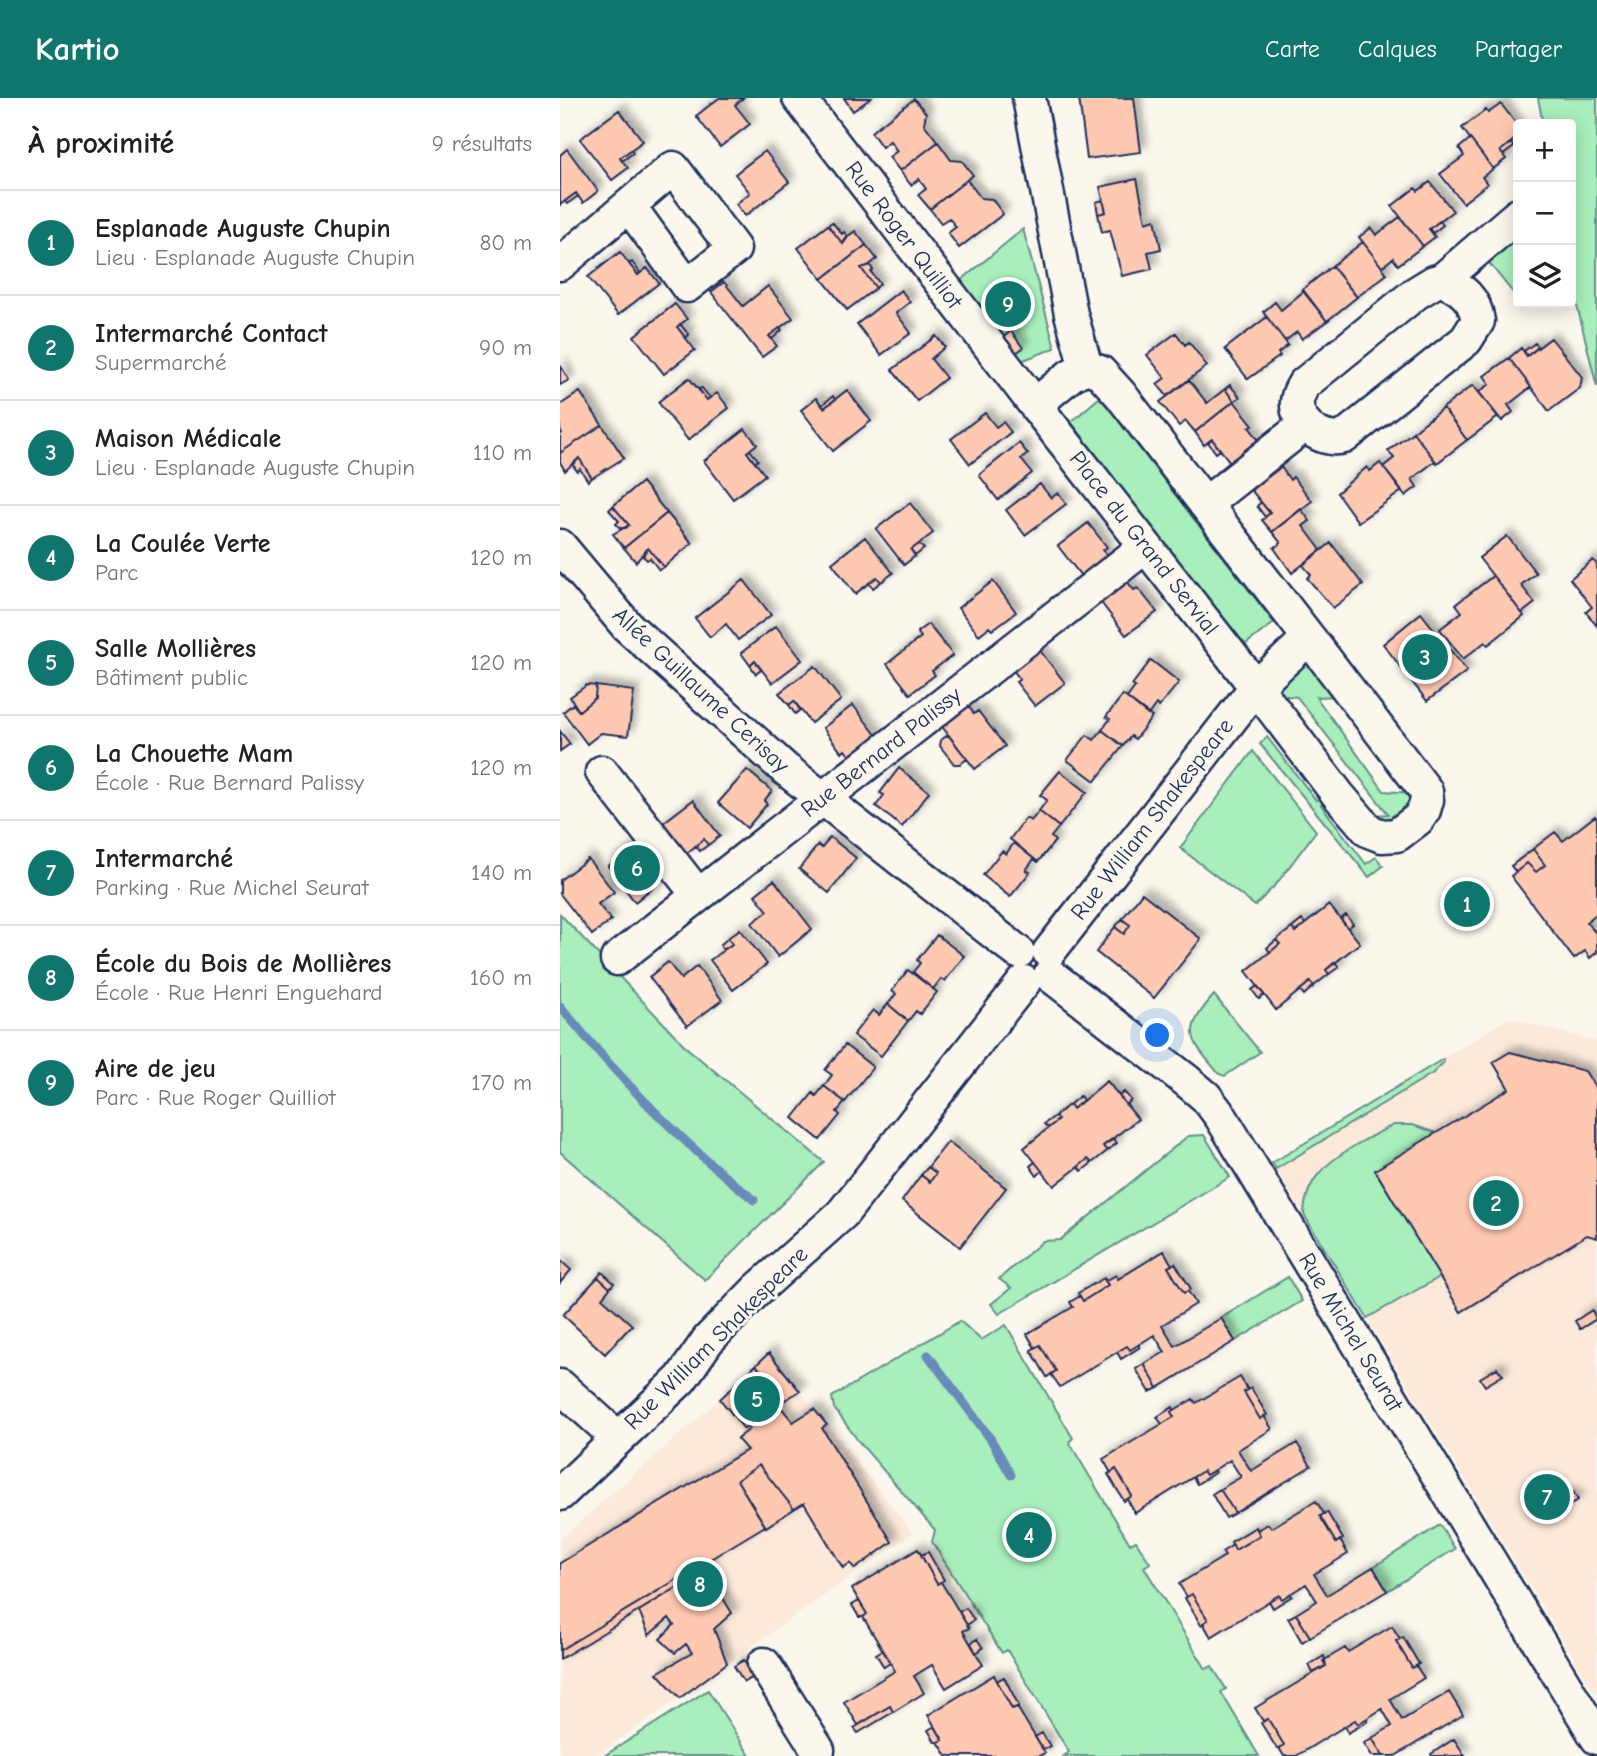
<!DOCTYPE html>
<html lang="fr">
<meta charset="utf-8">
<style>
body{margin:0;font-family:"Comic Neue",sans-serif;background:#f2f2f2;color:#202124}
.controls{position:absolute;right:21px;top:21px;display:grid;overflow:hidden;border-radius:7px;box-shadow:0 4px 18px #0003}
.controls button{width:63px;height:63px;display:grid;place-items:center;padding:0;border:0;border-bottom:2px solid #e0e0e0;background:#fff;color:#202124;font:35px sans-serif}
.you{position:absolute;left:598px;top:938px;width:24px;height:24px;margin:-18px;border:5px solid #fff;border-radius:50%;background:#1a73e8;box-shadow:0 0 0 10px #1a73e833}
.badge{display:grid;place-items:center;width:46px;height:46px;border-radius:50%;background:#0f766e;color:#fff;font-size:23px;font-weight:700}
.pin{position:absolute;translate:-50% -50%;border:4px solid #fff;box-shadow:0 2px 7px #0006}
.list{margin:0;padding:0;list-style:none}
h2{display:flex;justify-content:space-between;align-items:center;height:91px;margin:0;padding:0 28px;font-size:30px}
h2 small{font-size:23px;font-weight:400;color:#757577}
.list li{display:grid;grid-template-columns:46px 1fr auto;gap:21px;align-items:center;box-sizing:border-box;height:105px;padding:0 28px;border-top:2px solid #e0e0e0}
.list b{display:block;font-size:26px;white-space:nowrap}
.list p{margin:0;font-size:23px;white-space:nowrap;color:#757577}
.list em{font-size:23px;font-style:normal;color:#757577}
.icon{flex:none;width:38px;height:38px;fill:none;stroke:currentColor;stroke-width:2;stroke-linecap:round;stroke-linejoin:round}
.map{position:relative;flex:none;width:1037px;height:1658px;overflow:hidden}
header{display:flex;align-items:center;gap:42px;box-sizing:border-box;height:98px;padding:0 35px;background:#0f766e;color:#fff}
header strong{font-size:33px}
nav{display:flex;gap:38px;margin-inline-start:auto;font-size:24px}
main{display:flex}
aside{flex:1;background:#fff}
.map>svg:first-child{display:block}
.built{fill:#fce9da}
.green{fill:#a8efbb;stroke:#628f8c;stroke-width:2}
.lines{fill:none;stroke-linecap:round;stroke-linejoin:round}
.stream{stroke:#678bb9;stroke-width:9}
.building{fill:#ffc9b1;stroke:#1b2f5e;stroke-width:2;filter:url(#shadow)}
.minor-casing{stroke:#1b2f5e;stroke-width:37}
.minor{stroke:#fbf7ec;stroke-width:32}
.labels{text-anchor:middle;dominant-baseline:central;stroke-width:6;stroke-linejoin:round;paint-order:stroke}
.street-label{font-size:23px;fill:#1b2f5e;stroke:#fbf7ec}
</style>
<header>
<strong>Kartio</strong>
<nav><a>Carte</a><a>Calques</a><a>Partager</a></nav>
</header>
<main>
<aside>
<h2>À proximité<small>9 résultats</small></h2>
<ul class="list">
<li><span class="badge">1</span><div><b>Esplanade Auguste Chupin</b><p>Lieu · Esplanade Auguste Chupin</p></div><em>80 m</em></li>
<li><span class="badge">2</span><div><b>Intermarché Contact</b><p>Supermarché</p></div><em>90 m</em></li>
<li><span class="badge">3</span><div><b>Maison Médicale</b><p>Lieu · Esplanade Auguste Chupin</p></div><em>110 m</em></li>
<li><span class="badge">4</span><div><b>La Coulée Verte</b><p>Parc</p></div><em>120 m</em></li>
<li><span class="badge">5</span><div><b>Salle Mollières</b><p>Bâtiment public</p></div><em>120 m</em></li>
<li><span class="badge">6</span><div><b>La Chouette Mam</b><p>École · Rue Bernard Palissy</p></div><em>120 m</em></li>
<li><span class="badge">7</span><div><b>Intermarché</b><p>Parking · Rue Michel Seurat</p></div><em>140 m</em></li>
<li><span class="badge">8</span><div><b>École du Bois de Mollières</b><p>École · Rue Henri Enguehard</p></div><em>160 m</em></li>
<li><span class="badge">9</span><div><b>Aire de jeu</b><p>Parc · Rue Roger Quilliot</p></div><em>170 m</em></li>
</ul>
</aside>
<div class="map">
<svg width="1037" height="1658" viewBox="0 0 1037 1658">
<defs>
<filter id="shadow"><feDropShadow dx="6" dy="-6" stdDeviation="3.5" flood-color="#0004"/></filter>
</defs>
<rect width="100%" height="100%" fill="#fbf7ec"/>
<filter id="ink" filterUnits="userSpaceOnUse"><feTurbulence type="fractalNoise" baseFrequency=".0143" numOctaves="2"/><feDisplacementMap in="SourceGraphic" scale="14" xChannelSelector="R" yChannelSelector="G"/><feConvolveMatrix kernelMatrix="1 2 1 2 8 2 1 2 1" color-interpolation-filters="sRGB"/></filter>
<g filter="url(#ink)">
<path class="built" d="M949,920L1037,944V1598L712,1065Z
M209,1255L353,1435L36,1658H0V1441L160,1301Z"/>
<path class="green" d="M978,0H1037V289L1011,183V26H983Z
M463,131L495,250L456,265L398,185Z
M958,135V201L925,160Z
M540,299L714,525L683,548L511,324Z
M738,566H753L780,598L756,599L824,693L853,695L846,711L827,727L804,718L828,716L737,599L717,597L722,579Z
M707,639L756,702L765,694L770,699L761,707L806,766L816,759L823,768L809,779L700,646Z
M693,653L756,733L717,785L695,808L620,750Z
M0,816L128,951L264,1064L145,1182L0,1054Z
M654,897L700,954L665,978L659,976C630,941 621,935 654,897Z
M883,961L884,964L873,975L716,1071L712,1065Z
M834,1027H853L876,1035L815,1072L880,1179L807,1220L744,1117C745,1082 766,1065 794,1048C808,1040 820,1033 834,1027Z
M644,1037L670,1079L439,1216L431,1206L451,1190L439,1181L483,1143L500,1142L628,1038Z
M728,1179L742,1203L675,1243L661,1220Z
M400,1223L421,1242L446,1227L513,1340L509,1344L570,1446L576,1443L590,1465L584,1469L646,1571L652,1568L666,1591L661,1594L699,1658H504L509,1654L447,1552L442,1555L372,1444L375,1432L299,1344L274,1310L272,1299Z
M880,1427L895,1451L827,1493L813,1469Z
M148,1592L190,1658H44Z"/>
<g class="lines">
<path class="stream" d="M0,908C58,980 122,1045 194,1102
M368,1257L430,1340L451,1377"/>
</g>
<path class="building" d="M159,0H183L175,7L190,26L160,49L136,18Z
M284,0H311L293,13Z
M519,0H574L581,54L527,61Z
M354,1L366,15L364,26L378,44L340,73L329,59L337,53L330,43L322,49L311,34Z
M941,6L958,28V39L940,53L946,61L933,71L902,30L926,12L928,15Z
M59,12L83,43L60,60L68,70L52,82L20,41Z
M910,41L933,71L922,79L927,86L903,105L880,76L904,58L899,50Z
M378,44L391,62L402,63L413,77L370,111L358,97L366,91L359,81L351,87L340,73Z
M951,45L954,49L943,57L940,53Z
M7,51L38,93L23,105L16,95L0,107V57Z
M71,52L73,55L62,63L60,60Z
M205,53L229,84L185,118L176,106L190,95L175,76Z
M577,81L586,124L595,121L601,151L588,154L592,171L562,178L550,132L542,134L538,116L546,114L540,89Z
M407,82L421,100L432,101L443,116L399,150L388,135L396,129L389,120L381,125L370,111Z
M870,84L893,113L869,131L875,139L863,148L832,108L855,90L858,93Z
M16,95L18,98L7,106L5,103Z
M543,102L546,114L538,116L536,104Z
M840,119L863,148L838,167L833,160L822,169L799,139L811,130L816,137Z
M880,123L883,127L873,135L869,131Z
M272,124L282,136L284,134L288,139L283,146L268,127Z
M268,127L283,146L286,140L295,133L306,147L262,181L238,150Z
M803,144L827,176L797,199L772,168Z
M306,147L317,161L308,168L301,170L316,190L287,212L262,181Z
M60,154L78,177L87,170L99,185L58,217L28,179Z
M72,164L80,175L78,177L69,166Z
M310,167L313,172L311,174L320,186L316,190L301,170Z
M772,168L797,199L767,223L742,192Z
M164,184L183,208L208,188L233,220L209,238L217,248L202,259L151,194Z
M341,192L350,204L336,215L351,235L321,257L297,226Z
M744,193L767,223L742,241L737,234L725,243L703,214L715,204L721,212Z
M115,206L127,221L117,229L135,252L104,276L74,238Z
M707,219L728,247L718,255L720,258L688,281L665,251Z
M120,226L129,237L126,240L117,229Z
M220,230L222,232L212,241L209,238Z
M451,233L463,250L451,258L440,242Z
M616,235L625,247L629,244L647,268L607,298L597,286L605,280L587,257Z
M376,238L385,249L371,261L386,280L357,303L332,272Z
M991,240L1022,279L1020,290L989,313L949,260L961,250L967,258Z
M975,245L978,249L967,258L964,253Z
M949,260L971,289L948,307L953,314L942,323L919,294L930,286L924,278Z
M0,267L9,282L0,287Z
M129,280L147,302L157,295L169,310L128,342L98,304Z
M629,282L647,305L665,291L674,303L635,334L626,323L619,328L600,304Z
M670,287L680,299L674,303L665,291Z
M913,287L938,319L907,342L883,310Z
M142,290L150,300L147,302L139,291Z
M287,292L311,323L273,353L241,312L256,300L264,310Z
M20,294L42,327L0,355V337L2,335L0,332V307Z
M273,298L275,302L264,310L262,307Z
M674,303L693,327L689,329L699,342L670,364L652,341L644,347L635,334Z
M883,310L907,342L877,365L853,334Z
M425,315L436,329L443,324L451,334L410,366L391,341Z
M42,327L64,360L32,380L19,360L5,373L0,364V355Z
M185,331L197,346L187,354L205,377L173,401L144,363Z
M853,334L875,363L852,381L857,389L845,398L823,369L834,360L828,353Z
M652,341L660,352L656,355L648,344Z
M459,345L468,356L461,361L472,375L438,402L419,377Z
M190,352L198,362L195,365L187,354Z
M19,360L32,380L28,383L20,371L17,373L13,367Z
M820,365L842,393L798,424L777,395L807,369L810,373Z
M721,369L730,382L733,379L752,403L712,434L702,422L710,415L691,392Z
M82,384L107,415L64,450L53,436L69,427L53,408Z
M480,386L491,400L498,395L506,406L465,437L446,412Z
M701,404L710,415L705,419L697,408Z
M350,405L373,435L351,452L355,458L344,467L316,431Z
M53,408L69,427L66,430H60L56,426L59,423L49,412Z
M741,411L750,423L743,428L761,452L732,475L714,450L721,445L712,434Z
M107,415L132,445L104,469L88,450L76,464L64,450Z
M528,425L547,449L543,452L552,463L525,483L498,448Z
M947,438L976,475L961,487L975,505L962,515L919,460Z
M305,439L333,475L321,484L317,479L295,496L272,465Z
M771,445L803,487L773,510L747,480L751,477L743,467Z
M359,446L364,451L355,458L351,452Z
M88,450L104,469L99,472L90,460L87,462L83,458Z
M1033,462L1037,467V528L1026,514L1032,509L1010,481Z
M933,478L964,518L928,547L925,544L903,561L880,531L902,514L896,506Z
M317,479L321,484L313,490L309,485Z
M184,482L211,517L178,542L166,526L150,539L135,520Z
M566,482L574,492L578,490L597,514L566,537L539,502Z
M433,483L456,514L432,532L429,529L419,537L398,510Z
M861,515L907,573L867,603L823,546Z
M368,526L393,557L372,573L375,577L350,596L327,566L361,539L357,534Z
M216,528L242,562L212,585L195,563L190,567L181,555Z
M478,550L505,585L475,608L456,584L460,581L452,571Z
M591,562L619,584L599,609L596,606L588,617L567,600L575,589L572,587Z
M195,563L201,572L196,576L190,567Z
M255,568L281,602L251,625L234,603L229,607L219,595Z
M27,587L36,588L35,600L19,613L10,599Z
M36,588L74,593L68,638L41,635L27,646L3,614L13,606L19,613L35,600Z
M563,597L592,619L575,641L571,638L563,648L542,632L550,621L546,619Z
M234,603L240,612L235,616L229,607Z
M407,606L414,616L418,613L445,648L415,671L380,626Z
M293,607L320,642L293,662L285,652L282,655L263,630Z
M542,632L563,648L535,683L507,662L527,637L534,642Z
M0,633L10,646L0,653Z
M388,637L407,661L400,666H394L380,648L381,642Z
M339,670L369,694L342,729L316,708L324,697L320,695Z
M187,672L212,693L204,703L207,706L187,730L158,705Z
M500,673L527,694L499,729L479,713L487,702L480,697Z
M133,702L160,738L148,747L144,741L122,759L99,728Z
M479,713L499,729L491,739L495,743L478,764L450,741L466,720L471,723Z
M1035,718L1037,721V818L1035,817L1026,824L1037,836V854L1030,860L1025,853L1014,861L951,778L967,765L976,774L985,767L973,751L995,734L1003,743Z
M270,739L296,760L269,795L239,771L258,747L262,750Z
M144,741L148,747L140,753L136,748Z
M82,742L105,772L83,789L87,794L75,804L48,768Z
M454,745L474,761L466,772L470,774L450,799L423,777L442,753L446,756Z
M973,751L985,767L976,774L967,765L956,774L951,768Z
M28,761L54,794L38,806L51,822L32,837L0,796V782Z
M214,782L252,831L218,859L192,825L208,813L195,797Z
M91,783L95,788L87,794L83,789Z
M582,795L641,841L594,900L536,854L555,829L564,836L570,827L562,821Z
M769,807L800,845L766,872L769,876L754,888L750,884L716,912L686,873L720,846L716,842L732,830L735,834Z
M786,817L793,826L788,830L781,821Z
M562,821L570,827L564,836L555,829Z
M742,822L745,826L735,834L732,830Z
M180,831L207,866L173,892L150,862L172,846L168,840Z
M377,837L404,858L385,883L381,881L373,891L353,874L360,865L357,862Z
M168,840L172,846L163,852L160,847Z
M716,842L720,846L710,854L707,850Z
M108,864L121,881L137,868L162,902L127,928L89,879Z
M775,864L779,869L769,876L766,872Z
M348,872L377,894L360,916L356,913L348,923L328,906L336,896L332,893Z
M750,884L754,888L744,897L740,892Z
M697,888L704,897L699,901L692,892Z
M328,906L348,923L321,958L293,937L313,912L319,917Z
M285,947L313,969L285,1004L264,988L272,977L265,972Z
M950,954L1025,973L1037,992V1140L1027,1137L901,1214L815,1072L949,991L933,964Z
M547,983L578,1021L543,1048L547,1053L532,1065L528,1061L494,1088L464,1050L498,1022L495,1018L510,1006L513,1011Z
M264,988L285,1004L277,1014L280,1017L260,1042L233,1020L253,995L256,998Z
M564,994L571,1002L566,1007L559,998Z
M520,998L523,1002L513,1011L510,1006Z
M495,1018L498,1022L488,1030L484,1026Z
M554,1041L557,1045L547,1053L543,1048Z
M388,1044L446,1090L400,1149L342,1103L361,1077L370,1084L376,1075L368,1069Z
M528,1061L532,1065L522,1073L518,1069Z
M475,1064L482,1073L477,1078L470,1068Z
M368,1069L376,1075L370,1084L361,1077Z
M604,1153L612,1167L608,1169L624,1195L628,1193L636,1206L602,1227L615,1248L661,1220L675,1243L598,1290L584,1266L605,1254L594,1237L570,1252L567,1248L500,1289L491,1276L496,1273L480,1247L475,1250L467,1236L513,1209L510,1204L520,1198L523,1203L548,1187L545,1183L556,1177L558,1181Z
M0,1162L11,1172L0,1185Z
M615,1165L631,1191L624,1195L608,1169Z
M42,1174L54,1185L50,1190L38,1179Z
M38,1179L50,1190L42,1200L72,1227L45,1256L3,1217Z
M544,1180L548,1187L523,1203L518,1195Z
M1032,1212L1036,1221L1020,1231L1015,1223Z
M480,1247L496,1273L487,1279L471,1252Z
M578,1247L580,1249L561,1261L557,1254L567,1248L570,1252Z
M209,1255L240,1293L225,1302L196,1267Z
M584,1266L598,1290L590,1294L576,1271Z
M196,1267L225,1302L219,1307L233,1324L254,1311L267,1327L262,1330L332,1444L295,1471L290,1465L283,1470L244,1405L234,1411L199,1367L177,1382L205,1428L0,1552V1465L187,1352L177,1341L190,1331L187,1328L184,1331L160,1301Z
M937,1270L943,1277L925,1288L920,1280Z
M680,1279L688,1292L684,1294L700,1321L704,1318L712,1331L678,1352L691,1373L737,1345L751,1368L675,1415L660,1391L681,1379L670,1362L646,1377L643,1373L575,1415L567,1401L572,1398L556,1371L551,1375L543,1361L614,1319L611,1314L633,1301L636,1305Z
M691,1290L707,1317L700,1321L684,1294Z
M613,1309L614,1312L611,1314L614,1319L602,1326L597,1319Z
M199,1367L234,1411L206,1429L177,1382Z
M556,1371L572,1398L564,1403L548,1376Z
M655,1372L656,1374L637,1386L633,1379L643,1373L646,1377Z
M660,1391L675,1415L666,1420L652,1396Z
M1013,1394L1018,1402L1001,1413L996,1405Z
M756,1403L764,1416L760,1418L776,1445L780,1442L788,1456L754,1476L767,1497L813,1469L827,1493L750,1539L736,1516L757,1503L746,1486L722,1501L719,1497L651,1539L643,1525L648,1522L632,1496L627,1499L619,1486L665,1458L662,1454L673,1447L675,1452L700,1437L697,1432L708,1426L711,1430Z
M767,1414L783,1441L776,1445L760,1418Z
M696,1429L700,1437L675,1452L671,1444Z
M358,1451L377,1486L381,1484L409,1530L403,1533L423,1567L386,1590L372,1567L354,1578L364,1595L333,1614L330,1608L298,1627L284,1604L335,1573L303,1519L307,1516L292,1491Z
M368,1454L384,1482L377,1486L361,1457Z
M148,1463L151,1469L0,1561V1552Z
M146,1472L172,1515L154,1531L167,1565L120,1600L97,1575L132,1555L126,1546L115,1555L100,1541L114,1527L109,1520L89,1537L79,1513Z
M632,1496L648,1522L641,1527L625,1500Z
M730,1496L732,1498L713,1510L709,1503L719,1497L722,1501Z
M299,1503L307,1516L303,1519H299L292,1507Z
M406,1510L414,1522L407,1527L399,1514Z
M736,1516L750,1539L742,1544L728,1520Z
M832,1528L840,1541L836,1543L852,1570L856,1568L864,1580L830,1601L842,1622L889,1594L903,1617L835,1658H823L812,1640L832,1628L822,1611L798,1626L795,1622L736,1658H724L719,1650L724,1647L708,1621L703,1623L695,1610L766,1568L763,1563L785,1550L788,1554Z
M843,1539L859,1566L852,1570L836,1543Z
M417,1541L423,1550L416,1555L411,1545Z
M323,1552L330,1565L324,1569L316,1556Z
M764,1558L766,1568L753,1575L749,1567Z
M184,1562L194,1579L184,1584L174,1568Z
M434,1577L452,1611L457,1609L485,1655L479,1658H387L378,1644L383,1642L368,1617Z
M444,1579L459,1608L452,1611L437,1583Z
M330,1608L333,1614L298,1635L294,1630Z
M708,1621L724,1647L717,1651L701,1625Z
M806,1621L808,1623L788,1635L785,1628L795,1622L798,1626Z
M375,1628L383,1642L378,1644H375L368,1632Z
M482,1635L490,1648L483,1652L475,1639Z
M812,1640L823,1658H812L804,1645Z
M894,1641L905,1658H872L871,1656Z"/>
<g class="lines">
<g class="minor-casing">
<path id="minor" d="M239,0L475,307
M469,0L511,216L526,269
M0,166L113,70L174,151L127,188L70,109
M882,182C902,190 915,201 918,223L906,242L784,339C765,345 739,329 737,308C736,300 740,293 744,286L856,195L874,184Z
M882,182L958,117
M526,269L540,274L560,296L749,540L696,589L475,307L511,277Z
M645,406L746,326
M0,448L67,528L224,670L458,854
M42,674L137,796
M489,854L696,589L779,698L809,733L822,738L837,737L858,721L864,712L867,702L866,693L749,540
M57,861L585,449
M490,877L627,983L646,999L661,1019L1037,1640
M0,1288L58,1340
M0,1396L121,1281L148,1242L198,1191L282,1116L464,884
M204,1566L258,1652"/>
</g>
<use href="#minor" class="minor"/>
</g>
</g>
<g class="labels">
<g class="street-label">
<text transform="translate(344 137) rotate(53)">Rue Roger Quilliot</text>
<text transform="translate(584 445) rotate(52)">Place du Grand Servial</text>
<text transform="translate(141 592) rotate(43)">Allée Guillaume Cerisay</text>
<text transform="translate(321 654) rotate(-38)">Rue Bernard Palissy</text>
<text transform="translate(592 721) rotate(-52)">Rue William Shakespeare</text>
<text transform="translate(791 1234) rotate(59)">Rue Michel Seurat</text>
<text transform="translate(156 1240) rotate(-45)">Rue William Shakespeare</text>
</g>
</g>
</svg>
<div class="controls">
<button>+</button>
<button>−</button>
<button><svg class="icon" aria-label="layers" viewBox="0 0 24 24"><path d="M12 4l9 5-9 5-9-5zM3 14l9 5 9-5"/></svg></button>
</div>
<div class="you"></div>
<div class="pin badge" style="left:907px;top:806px">1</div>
<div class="pin badge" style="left:936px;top:1105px">2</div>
<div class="pin badge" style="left:865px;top:559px">3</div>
<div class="pin badge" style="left:469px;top:1437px">4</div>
<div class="pin badge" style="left:197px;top:1301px">5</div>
<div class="pin badge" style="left:77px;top:770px">6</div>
<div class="pin badge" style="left:987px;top:1399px">7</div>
<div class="pin badge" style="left:140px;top:1486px">8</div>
<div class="pin badge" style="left:448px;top:206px">9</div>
</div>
</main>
